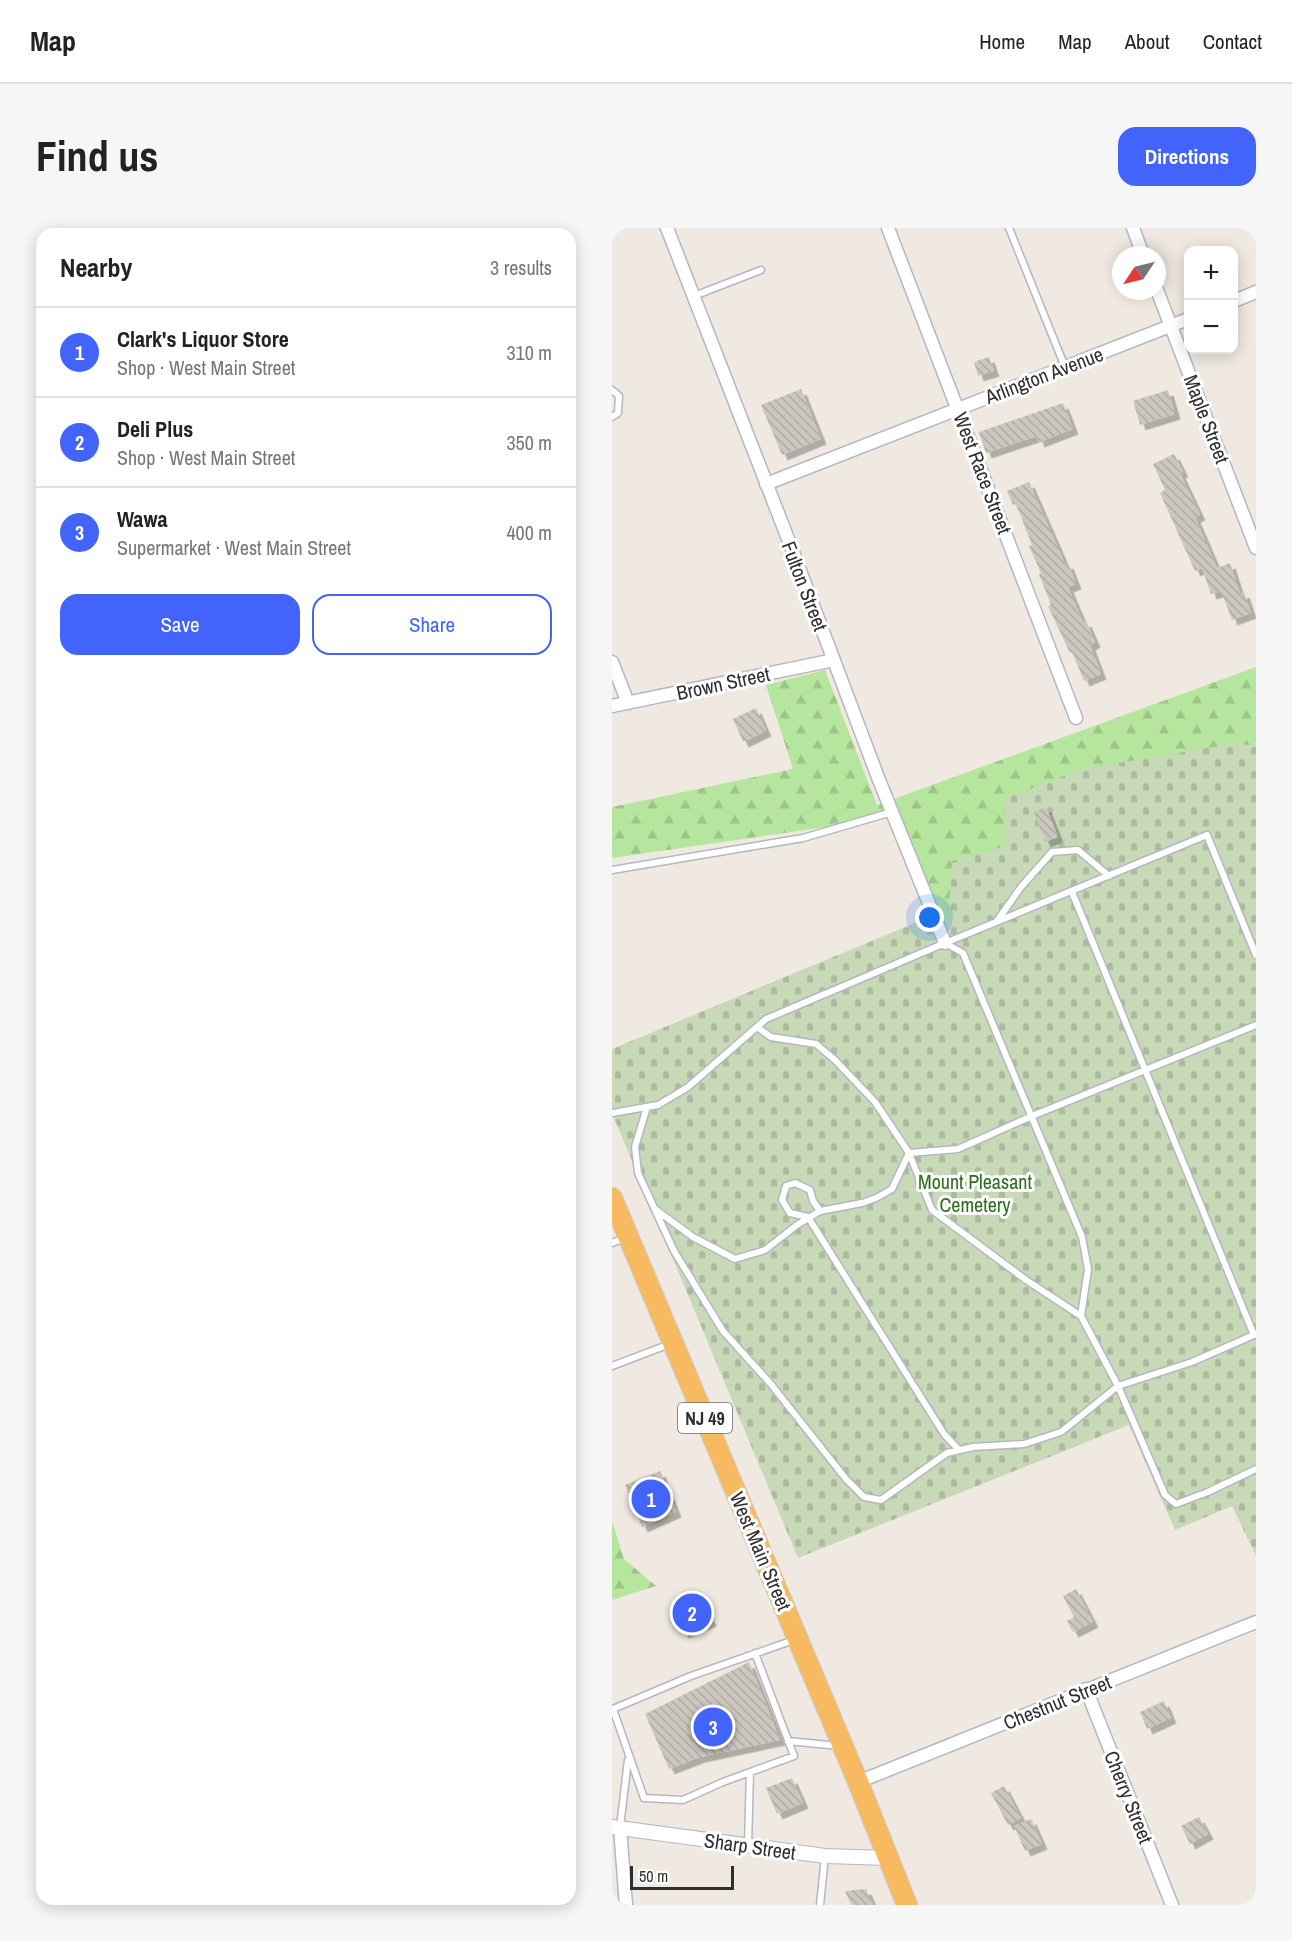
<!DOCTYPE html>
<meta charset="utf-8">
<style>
body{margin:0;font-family:"Archivo Narrow",sans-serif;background:#f6f6f6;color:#222}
.controls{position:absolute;right:18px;top:18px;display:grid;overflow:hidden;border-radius:12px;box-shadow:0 3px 15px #0003}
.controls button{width:54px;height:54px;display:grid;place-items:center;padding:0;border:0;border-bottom:2px solid #e0e0e0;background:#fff;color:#222;font:30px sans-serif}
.compass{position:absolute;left:500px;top:18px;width:54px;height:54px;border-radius:50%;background:#fff;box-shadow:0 3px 15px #0003;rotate:235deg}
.scale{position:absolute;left:18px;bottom:15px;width:104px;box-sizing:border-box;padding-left:6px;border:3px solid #2e2e2e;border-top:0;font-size:16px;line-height:21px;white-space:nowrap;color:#2e2e2e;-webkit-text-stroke:4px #fff;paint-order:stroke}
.you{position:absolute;left:318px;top:690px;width:21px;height:21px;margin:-15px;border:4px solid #fff;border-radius:50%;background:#1a73e8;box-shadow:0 0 0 9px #1a73e833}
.badge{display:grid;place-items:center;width:39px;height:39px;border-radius:50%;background:#4264fb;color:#fff;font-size:20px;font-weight:700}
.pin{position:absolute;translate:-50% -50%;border:3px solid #fff;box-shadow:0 2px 6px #0006}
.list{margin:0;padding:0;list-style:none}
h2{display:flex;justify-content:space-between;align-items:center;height:78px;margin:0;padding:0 24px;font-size:26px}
h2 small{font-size:20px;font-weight:400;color:#767676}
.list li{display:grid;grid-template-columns:39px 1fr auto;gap:18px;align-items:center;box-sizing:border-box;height:90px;padding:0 24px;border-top:2px solid #e0e0e0}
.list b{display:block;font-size:22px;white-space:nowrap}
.list p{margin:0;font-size:20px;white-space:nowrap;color:#767676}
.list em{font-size:20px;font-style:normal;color:#767676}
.actions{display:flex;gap:12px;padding:18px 24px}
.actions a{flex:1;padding:14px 0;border:2px solid #4264fb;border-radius:18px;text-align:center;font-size:21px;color:#4264fb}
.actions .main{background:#4264fb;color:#fff}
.map{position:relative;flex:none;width:644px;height:1677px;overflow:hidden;border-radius:18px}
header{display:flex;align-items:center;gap:36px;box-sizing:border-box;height:84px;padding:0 30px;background:#fff;border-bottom:2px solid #e0e0e0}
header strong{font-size:28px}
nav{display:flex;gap:33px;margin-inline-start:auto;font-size:21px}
.intro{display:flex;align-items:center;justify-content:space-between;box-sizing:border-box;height:144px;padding:0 36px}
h1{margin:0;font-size:42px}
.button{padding:15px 27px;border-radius:18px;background:#4264fb;color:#fff;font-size:21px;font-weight:700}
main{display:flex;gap:36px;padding:0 36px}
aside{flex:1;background:#fff;border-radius:18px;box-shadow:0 3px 15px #0003}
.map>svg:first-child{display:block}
.forest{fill:url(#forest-firs)}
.cemetery{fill:url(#cemetery-stones)}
.building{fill:url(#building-back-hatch);filter:url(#shadow)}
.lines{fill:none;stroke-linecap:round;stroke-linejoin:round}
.service-casing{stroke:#b4b7c1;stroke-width:9}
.minor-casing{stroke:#b4b7c1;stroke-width:15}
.tertiary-casing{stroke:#b4b7c1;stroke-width:16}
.trunk-casing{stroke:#c9c9c9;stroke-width:22}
.service{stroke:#fff;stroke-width:6}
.minor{stroke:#fff;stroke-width:12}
.tertiary{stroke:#fff;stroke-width:14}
.trunk{stroke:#f8ba60;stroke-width:20}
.labels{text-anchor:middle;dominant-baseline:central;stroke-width:6;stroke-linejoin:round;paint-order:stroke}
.shield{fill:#fff;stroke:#6d6d6d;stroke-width:1.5}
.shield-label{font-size:18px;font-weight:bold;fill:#2e2e2e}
.street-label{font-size:20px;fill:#2e2e2e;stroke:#fff}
.park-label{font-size:20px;fill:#2c6e1b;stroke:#fff}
</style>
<header>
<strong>Map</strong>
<nav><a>Home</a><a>Map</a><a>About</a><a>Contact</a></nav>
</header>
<div class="intro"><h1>Find us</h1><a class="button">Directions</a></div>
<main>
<aside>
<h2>Nearby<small>3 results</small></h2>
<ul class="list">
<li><span class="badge">1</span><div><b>Clark's Liquor Store</b><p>Shop · West Main Street</p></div><em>310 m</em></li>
<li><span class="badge">2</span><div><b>Deli Plus</b><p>Shop · West Main Street</p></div><em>350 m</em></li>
<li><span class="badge">3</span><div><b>Wawa</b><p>Supermarket · West Main Street</p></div><em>400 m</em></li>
</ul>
<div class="actions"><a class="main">Save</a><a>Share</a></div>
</aside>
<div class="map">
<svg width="644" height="1677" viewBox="0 0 644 1677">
<defs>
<pattern id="forest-firs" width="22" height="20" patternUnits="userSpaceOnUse" patternTransform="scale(1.5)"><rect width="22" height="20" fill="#b6e59e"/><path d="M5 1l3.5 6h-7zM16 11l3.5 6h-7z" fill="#9dc588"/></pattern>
<pattern id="cemetery-stones" width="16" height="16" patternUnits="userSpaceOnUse" patternTransform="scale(1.5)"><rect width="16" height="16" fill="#c8d9b8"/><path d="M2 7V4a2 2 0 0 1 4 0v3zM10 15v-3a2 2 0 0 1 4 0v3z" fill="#acbb9e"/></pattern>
<pattern id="building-back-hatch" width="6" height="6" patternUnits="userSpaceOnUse" patternTransform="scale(1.5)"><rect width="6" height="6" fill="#cbc7bf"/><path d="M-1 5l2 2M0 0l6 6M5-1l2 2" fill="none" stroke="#afaba4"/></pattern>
<filter id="shadow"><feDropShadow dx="5.5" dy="5.5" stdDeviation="0" flood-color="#0004"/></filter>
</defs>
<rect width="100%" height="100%" fill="#efe9e1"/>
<path class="forest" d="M644,439V519L625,515L394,618L336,693L322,687L289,588L0,630V579L181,541L154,457L213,442L265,577Z
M0,1293L12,1331L44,1358L0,1372Z"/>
<path class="cemetery" d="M625,515L644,519V1328L620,1278L563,1302L517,1197L186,1330L0,885V821L322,687L336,693L340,633L394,618L392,571L470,541Z"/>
<path class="building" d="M377,129L382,143L366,148L362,134Z
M189,161L209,211L170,227L149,177Z
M556,162L563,186L528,197L521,173Z
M451,175L461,201L427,214L425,208L374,225L367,204Z
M562,226L571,244L568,245L588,287L583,289L605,340L618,335L628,366L632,364L639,385L620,392L609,363L599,366L590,340L583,343L548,265L553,262L541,236Z
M417,254L453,336L456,335L464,356L456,359L471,394L474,393L483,414L478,417L489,446L472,453L460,424L458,425L436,378L439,377L427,346L429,345L417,318L420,317L404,276L401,277L395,263Z
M144,480L154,503L131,514L121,491Z
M434,579L446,609L433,614L422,584Z
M48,1243L64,1284L30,1299L13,1257Z
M464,1361L481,1394L461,1404L455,1393L462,1389L451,1368Z
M88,1367L99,1393L71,1405L63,1376Z
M137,1434L168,1512L88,1529L57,1541L33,1486Z
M552,1473L559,1490L535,1501L528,1484Z
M180,1550L191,1575L165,1586L154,1560Z
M392,1558L409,1590L396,1597L379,1565Z
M587,1589L596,1606L578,1616L569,1598Z
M419,1591L430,1616L413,1623L402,1598Z
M254,1661L261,1677H239L233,1663Z"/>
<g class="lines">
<g class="service-casing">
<path id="service" d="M397,0L453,139
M82,68L149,42
M0,162L7,168L6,185L0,189
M0,642L191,610L280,584
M460,664L642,1107
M385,693L409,659L440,624L466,622L497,648
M644,727L595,607L333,715L351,725L470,1009L476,1041L469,1088L506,1158L553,1267L564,1276L596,1264L644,1241
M145,799L159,809L204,816L223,832L263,874L297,925L346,921L420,888L644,797
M35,879L23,919L26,945L62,1023L111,1103L158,1155L234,1251L252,1269L269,1272L335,1225L361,1219L412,1216L449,1204L506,1158L580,1134L644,1106
M0,885L46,877L76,859L154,791L333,715
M297,925L320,982L414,1052L469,1088
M43,981L81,1009L123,1031L153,1022L185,997L208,983L250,975L264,970L280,961L297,925
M208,983L201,973L198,962L183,955L174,958L170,972L178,985L196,989L332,1206L347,1222
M0,1015L13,1010
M0,1138L58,1116
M143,1425L182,1528L111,1554L71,1572L32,1570L1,1481L79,1448L182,1412
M176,1513L227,1518
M8,1599L16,1532
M136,1617L138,1544
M208,1677L213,1628"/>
</g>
<g class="minor-casing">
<path id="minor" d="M55,0L178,316L267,552L333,715
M276,0L464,490
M521,0L531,27
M545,62L644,320
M622,73L644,64
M154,256L576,91
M0,434L16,475
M0,478L222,432
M474,1461L560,1677
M246,1554L644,1394
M8,1600L14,1677"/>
</g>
<g class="tertiary-casing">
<path id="tertiary" d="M0,1599L213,1628L276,1630"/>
</g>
<g class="trunk-casing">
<path id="trunk" d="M0,970L246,1554L295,1677"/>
</g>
<use href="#service" class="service"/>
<use href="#minor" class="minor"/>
<use href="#tertiary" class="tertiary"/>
<use href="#trunk" class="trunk"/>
</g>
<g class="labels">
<rect class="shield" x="66" y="1175" width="54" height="30" rx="4.5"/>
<g class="shield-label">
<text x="93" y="1190">NJ 49</text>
</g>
<g class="street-label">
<text transform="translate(432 147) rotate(-21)">Arlington Avenue</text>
<text transform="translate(595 191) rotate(69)">Maple Street</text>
<text transform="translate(371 245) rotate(69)">West Race Street</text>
<text transform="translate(193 358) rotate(69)">Fulton Street</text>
<text transform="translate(111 455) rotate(-12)">Brown Street</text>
<text transform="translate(149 1323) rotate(67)">West Main Street</text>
<text transform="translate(445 1474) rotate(-22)">Chestnut Street</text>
<text transform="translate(517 1569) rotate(68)">Cherry Street</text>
<text transform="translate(138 1618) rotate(8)">Sharp Street</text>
</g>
<g class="park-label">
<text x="363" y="953">Mount Pleasant<tspan x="363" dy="23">Cemetery</tspan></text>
</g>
</g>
</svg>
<div class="controls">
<button>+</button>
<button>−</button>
</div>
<svg class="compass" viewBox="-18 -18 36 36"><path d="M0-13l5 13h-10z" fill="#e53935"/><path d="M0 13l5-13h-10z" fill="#767676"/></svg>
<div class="scale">50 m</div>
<div class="you"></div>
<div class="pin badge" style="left:39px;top:1271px">1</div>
<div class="pin badge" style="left:80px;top:1385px">2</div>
<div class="pin badge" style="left:101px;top:1499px">3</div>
</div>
</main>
